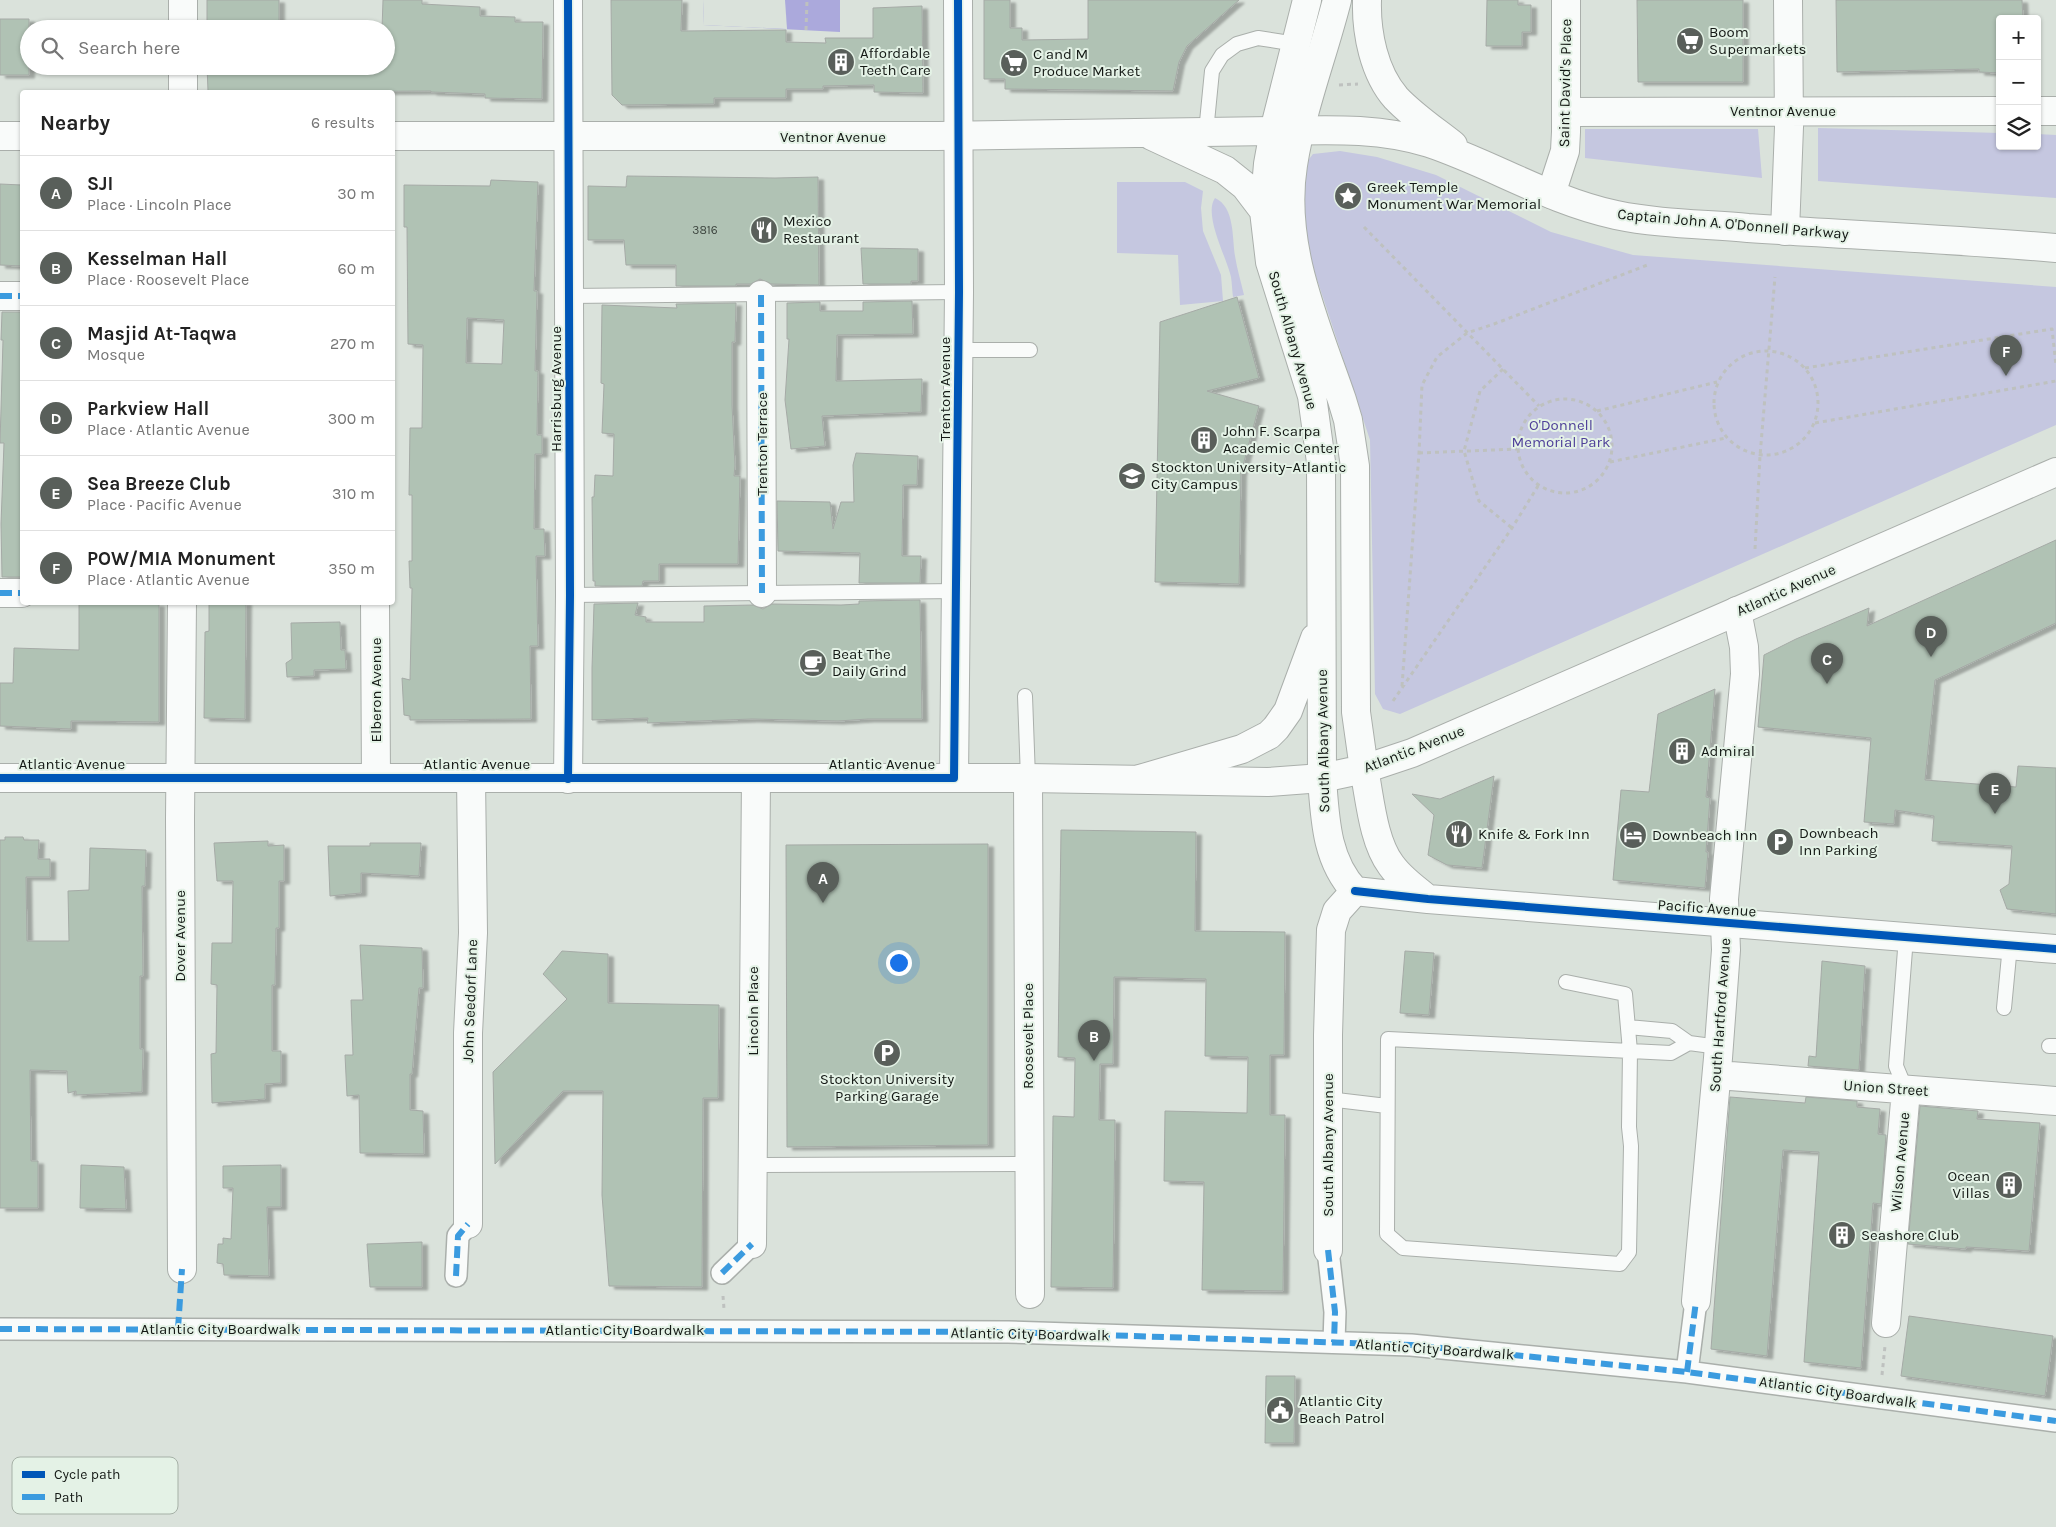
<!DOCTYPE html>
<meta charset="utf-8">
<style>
body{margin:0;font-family:Karla,sans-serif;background:#f6f6f6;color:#222}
.controls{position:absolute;right:15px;top:15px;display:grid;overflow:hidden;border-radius:5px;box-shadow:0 1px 4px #0004}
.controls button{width:45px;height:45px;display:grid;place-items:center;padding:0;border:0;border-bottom:1px solid #e0e0e0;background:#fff;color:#222;font:25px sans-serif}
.you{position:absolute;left:898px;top:962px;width:18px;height:18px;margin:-12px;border:4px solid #fff;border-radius:50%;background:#1a73e8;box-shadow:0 0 0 8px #1a73e833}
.badge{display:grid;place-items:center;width:32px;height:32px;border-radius:50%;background:#595f5a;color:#fff;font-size:16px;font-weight:700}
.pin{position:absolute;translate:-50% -41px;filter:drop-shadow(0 1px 2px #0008)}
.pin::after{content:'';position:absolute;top:26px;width:18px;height:15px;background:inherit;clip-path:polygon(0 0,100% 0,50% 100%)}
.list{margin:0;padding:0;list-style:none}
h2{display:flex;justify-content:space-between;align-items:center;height:65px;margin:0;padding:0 20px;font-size:21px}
h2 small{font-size:16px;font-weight:400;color:#767676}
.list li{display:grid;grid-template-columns:32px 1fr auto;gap:15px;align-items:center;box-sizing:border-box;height:75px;padding:0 20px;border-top:1px solid #e0e0e0}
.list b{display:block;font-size:19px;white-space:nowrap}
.list p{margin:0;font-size:16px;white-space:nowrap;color:#767676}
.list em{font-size:16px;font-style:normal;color:#767676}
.icon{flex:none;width:28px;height:28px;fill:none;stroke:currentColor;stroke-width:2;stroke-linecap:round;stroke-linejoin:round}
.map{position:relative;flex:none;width:2056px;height:1527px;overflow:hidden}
.search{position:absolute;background:#fff;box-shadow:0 1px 4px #0004;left:20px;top:20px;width:375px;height:55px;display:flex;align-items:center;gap:12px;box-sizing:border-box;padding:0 18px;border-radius:28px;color:#767676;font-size:19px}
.panel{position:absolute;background:#fff;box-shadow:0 1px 4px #0004;left:20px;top:90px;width:375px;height:515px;border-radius:5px}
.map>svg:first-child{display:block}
.green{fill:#c5c7e0}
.water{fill:#aba9dc}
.pier{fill:#dae2db}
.building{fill:#b0c2b4;stroke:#a5aaa6;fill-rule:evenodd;filter:url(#shadow)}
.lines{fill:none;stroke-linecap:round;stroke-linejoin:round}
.service-casing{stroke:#aaafab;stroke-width:16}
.pedestrian-casing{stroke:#aaafab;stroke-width:24}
.minor-casing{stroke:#aaafab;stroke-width:30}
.tertiary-casing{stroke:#aaafab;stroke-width:30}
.secondary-casing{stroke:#aaafab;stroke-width:30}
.primary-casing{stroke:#aaafab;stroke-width:30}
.trunk-casing{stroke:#aaafab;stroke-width:30}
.path{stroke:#bec1bf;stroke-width:3;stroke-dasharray:4 4;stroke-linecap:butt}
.service{stroke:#f9fbfa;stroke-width:14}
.pedestrian{stroke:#f9fbfa;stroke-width:21}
.minor{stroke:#f9fbfa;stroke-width:28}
.tertiary{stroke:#f9fbfa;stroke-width:28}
.secondary{stroke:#f9fbfa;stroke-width:28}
.primary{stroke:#f9fbfa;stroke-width:28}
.trunk{stroke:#f9fbfa;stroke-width:28}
.quiet{stroke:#3b9bdf;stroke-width:6;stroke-dasharray:12 6;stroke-linecap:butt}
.cycleway-casing{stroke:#e4f2e6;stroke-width:11}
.cycleway{stroke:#0057b8;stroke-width:8}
.labels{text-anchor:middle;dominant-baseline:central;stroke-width:4;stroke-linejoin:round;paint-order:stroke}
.number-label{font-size:12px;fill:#3b433d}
.poi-label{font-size:15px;fill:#141915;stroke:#e4f2e6;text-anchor:start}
.street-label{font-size:15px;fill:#141915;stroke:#e4f2e6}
.park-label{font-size:15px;fill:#4f4099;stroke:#e4f2e6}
.key{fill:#e4f2e6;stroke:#a6b1a7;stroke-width:1}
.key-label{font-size:14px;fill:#141915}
</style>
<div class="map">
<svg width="2056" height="1527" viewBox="0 0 2056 1527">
<defs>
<filter id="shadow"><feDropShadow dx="5.5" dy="3" stdDeviation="1" flood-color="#0004"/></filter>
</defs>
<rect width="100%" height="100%" fill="#dae2db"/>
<path class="green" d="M1818,128L2000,133V146H2037V134L2056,135V198L1818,181Z
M1585,129H1758L1762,178L1585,158Z
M1340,151L1377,157L1436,175L1551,232L1633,255L2056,287V425L1400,714L1383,709L1375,694L1370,440L1306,246L1304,184L1306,163L1313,154Z
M1117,182H1185L1203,191L1201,208L1203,231L1221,275L1223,301L1180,305L1178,255L1117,253Z
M1215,198C1235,207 1232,238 1235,256C1237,269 1241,282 1244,295L1233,297C1232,290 1232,283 1231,277C1227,258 1203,215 1215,198Z"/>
<path class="water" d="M704,0H840V32L703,25Z"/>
<path class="pier" d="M704,0H785L787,29L703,25Z"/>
<path class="building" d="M207,0H279V27L207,29Z
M383,0H422V4L480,7V16L515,17V22H543L542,99L485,98V94L431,92V91L290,92V91H208L207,66H386V29H382Z
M611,0H682L681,31L786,30V42L826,43L825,38H873V8L922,6L923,93L874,92V85L823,86V89H786V98H714V104L622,105L612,95Z
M984,0H1010V28H1022V40L1088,39V0H1239L1187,46L1179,62L1173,91L1005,89V79H984Z
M1487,0H1518V5H1531V32H1522V46H1486Z
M1637,0H1743V82H1638Z
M1836,0H2022L2023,19H2000V73L1979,72V69L1837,72Z
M0,19H29V75H0Z
M627,176L775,178L818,177L819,285L771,284L760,279L751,284H736V286H676V265H626L624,240H588V186L626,187Z
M491,180L538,182L534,291H537L535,371H538L537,435H542V454H535L534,529H544L545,556H536L538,646H530L531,719L410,720V716L404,715L402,678L410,680L412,588H410L409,561H412V495H409L410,428H422L423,345L408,344L407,227H404V185L490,186ZM467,318L504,320L502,364L466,363Z
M0,184L22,185V266L0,265Z
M861,248L918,249V281H911V284H863Z
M1237,297L1259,378L1207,391L1259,406L1241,473L1239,584L1155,582L1160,322Z
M912,301L913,334L837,335L836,381L922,379L921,412L822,416L825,446L791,449L785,400L789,339H787V303L820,302V311H863V302Z
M736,303L735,342H732V405L735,465L734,476H740L738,564H659V581H643L642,586H595V581H593L592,497H594L595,475L613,476L614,434L602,433L604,384L601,383L602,305L677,308L676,304Z
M2,312H22V577H2L1,524L4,443H0L3,340H1Z
M856,453L918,456L917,485H903L902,556H921L920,583H859L860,553L778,551L777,501L830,502L833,529L841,502H854L853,465Z
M2056,540V623L1935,680L1925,780L2016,787L2018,766L2056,768V914L2007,909L2000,890L2009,884L2012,846L1932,841L1934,816L1895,810L1894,824L1864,822L1871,738L1758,727L1764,655L1796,639L1869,608L1867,626Z
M920,600L922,719H868L838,721L752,719L647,723L648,718L592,720V668L594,604L638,603L635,615L646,617V622H704V606L753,605L763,609L772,604L841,605L859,604V601Z
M79,602L159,604V722L71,721V729L0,726V683H13L14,648L79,650Z
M209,602H246L245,719L204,718L205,632L209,631Z
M340,622L341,650H345L346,669L314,670V676L287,677L286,663L292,659L291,623Z
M1715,689L1706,797L1710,798L1706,852H1708L1705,888L1613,880L1621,790L1649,792L1658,714Z
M1494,776L1482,868L1447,865L1428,855L1434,815L1412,794L1440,799Z
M1061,830L1196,832L1195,931L1285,932L1284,1055H1270V1115H1285L1283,1291L1202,1290L1204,1182L1164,1181L1165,1111L1247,1113L1248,1057L1205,1056L1206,979L1114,977L1113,1064H1100L1099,1120H1115L1113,1288L1051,1287L1053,1116L1074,1117L1075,1058L1058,1057Z
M5,837H23L24,840H39L38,859H50V877H26L27,941H69L68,891L89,890L90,848L146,850L145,886H142L143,976H140V1049H143L142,1092L76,1095V1091L68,1093L67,1071L30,1070L31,1161H38V1208H0V840H5Z
M268,841V846L284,845V881H279V928H276L275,985H272V1051H281V1083L265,1084V1099L212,1103L211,1054L216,1053L217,985L211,984L212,943H232L233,881H217L214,843Z
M370,843H421L419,876L361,873V893L330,896L328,846H370Z
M988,844V1145L787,1147L786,845Z
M360,945L422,948L423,988H419L412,1074H410V1110L423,1111L424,1154L360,1153L359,1095L347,1096L345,1055H353L351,1000H363Z
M562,951L608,954V1003L719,1005L718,1098H703L702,1287L609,1286L602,1195L603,1091H563L495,1164L493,1072L567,999L543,974Z
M1405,951L1434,953L1429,1015L1400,1013Z
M1822,961L1865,966L1859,1070L1808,1066L1809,1056L1816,1057Z
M1730,1097L1805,1103L1806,1097L1857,1101V1107L1880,1109L1878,1134L1886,1135L1881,1204L1873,1203L1861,1368L1804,1362L1819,1152L1783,1150L1767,1356L1711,1349Z
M1920,1106L1978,1111L1977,1119L2040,1123L2029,1251L1966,1247V1249L1908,1244Z
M81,1165L124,1167L126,1209L80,1208Z
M281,1165V1207H267L269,1276L224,1275L223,1264L217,1263L218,1244H223V1238L231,1239L233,1188H223V1166Z
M422,1242V1287H370L367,1244Z
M1909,1316L2053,1336L2045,1396L1901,1376Z
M1266,1376H1295L1294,1443H1265Z"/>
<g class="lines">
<g class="service-casing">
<path id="service" d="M1206,132L1212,71L1222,55L1237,44L1258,38L1296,44
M570,296L959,292
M959,350H1030
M570,595L958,591
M1025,696L1028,778
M1566,982L1625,994L1630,1051L1629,1127L1631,1146L1629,1252L1620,1264L1403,1248L1387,1234L1388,1039L1671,1053L1689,1043
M2004,1008L2010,945
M1628,1027L1672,1031L1689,1043L1719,1047
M2049,1046H2056
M1906,1090L1896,1066L1906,937
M1328,1099L1387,1106
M752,1165L1029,1164"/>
</g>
<g class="pedestrian-casing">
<path id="pedestrian" d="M1328,1250L1335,1312L1334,1342
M722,1273L752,1244
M456,1276L458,1236L468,1224
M0,1329L1008,1332L1411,1345L1687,1372L2056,1421
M1687,1372L1696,1301"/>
</g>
<g class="minor-casing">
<path id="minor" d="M183,0V29
M183,66V92
M2037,111H2056
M1567,112L2000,111
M1551,194L1565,151L1566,132V0
M1785,231L1789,127L1788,0
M761,295L762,593
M0,296H22
M0,593H22
M375,602L376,778
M954,778L959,292L958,0
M1028,778L1030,1294
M568,779L570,595L568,0
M1717,1075L2056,1101
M468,1224V1033L473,933L471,778
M752,1244L756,778
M1328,1250V1035L1331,930L1337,911L1355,891
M182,1269L180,819L182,602
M1696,1301L1718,1058L1726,950L1724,899L1745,674L1744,647L1737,611
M1886,1323L1906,1090"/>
</g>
<g class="tertiary-casing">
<path id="tertiary" d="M1364,769C1370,799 1373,841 1391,865C1401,879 1415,889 1428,899
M1322,778C1325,819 1326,860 1355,891L1428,899L2056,949"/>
</g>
<g class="secondary-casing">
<path id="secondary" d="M0,778H1028L1268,782L1322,778"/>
</g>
<g class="primary-casing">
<path id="primary" d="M1337,0C1323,55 1302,108 1293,165C1280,246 1316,324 1342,400L1348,420L1355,466L1356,712L1364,769
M0,136H22
M392,136H938L1274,131L1268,164L1264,211L1270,262L1312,396L1321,462L1322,778L1364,769L1412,753L2056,472
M1152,136L1225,170L1245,186L1264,211
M1140,779L1242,749L1269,735L1276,728L1288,711L1315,638"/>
</g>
<g class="trunk-casing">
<path id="trunk" d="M1307,0L1274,131C1326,130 1379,127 1429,143C1492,164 1550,201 1616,215C1659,224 1704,224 1748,228C1850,235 1953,239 2056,248
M1367,0C1366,33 1374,73 1396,98C1413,116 1434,130 1453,145"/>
</g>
<path class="path" d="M806,30L807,0
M1339,85L1358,84
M1364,227L1539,406
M1714 403a52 52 0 1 1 104 0a52 52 0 1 1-104 0Z
M1805,368L2052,329L2056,365
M1503,369L1480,391L1464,451L1479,501L1512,528
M1518 446a47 47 0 1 1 94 0a47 47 0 1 1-94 0Z
M1597,411L1717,382
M1815,423L2056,381
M1419,453L1517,449
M1610,462L1726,438
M1755,549L1760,456L1775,277
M1402,686L1419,453L1422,385L1437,357L1467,333L1494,324L1650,264
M1393,701L1512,528L1538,486
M723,1296L724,1309
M1882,1375L1885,1346"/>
<use href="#service" class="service"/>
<use href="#pedestrian" class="pedestrian"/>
<use href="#minor" class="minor"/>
<use href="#tertiary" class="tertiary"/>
<use href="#secondary" class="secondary"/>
<use href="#primary" class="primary"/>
<use href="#trunk" class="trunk"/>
<path class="quiet" d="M761,295L762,593
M0,296H22
M0,593H22
M1328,1250L1335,1312L1334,1342
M722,1273L752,1244
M456,1276L458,1236L468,1224
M0,1329L1008,1332L1411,1345L1687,1372L2056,1421
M178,1329L182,1269
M1687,1372L1696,1301"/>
<g class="cycleway-casing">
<path id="cycleway" d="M0,778H954L959,292L958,0
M568,779L570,595L568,0
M1355,891L1428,899L2056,949"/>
</g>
<use href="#cycleway" class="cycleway"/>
</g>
<defs>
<g id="supermarket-disc" transform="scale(1.4375)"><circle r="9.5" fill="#595f5a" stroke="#e4f2e6"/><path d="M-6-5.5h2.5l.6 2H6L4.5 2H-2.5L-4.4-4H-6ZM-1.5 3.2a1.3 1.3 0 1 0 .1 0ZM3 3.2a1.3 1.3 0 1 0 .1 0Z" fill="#fff"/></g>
<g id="building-disc" transform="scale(1.4375)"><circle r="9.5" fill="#595f5a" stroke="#e4f2e6"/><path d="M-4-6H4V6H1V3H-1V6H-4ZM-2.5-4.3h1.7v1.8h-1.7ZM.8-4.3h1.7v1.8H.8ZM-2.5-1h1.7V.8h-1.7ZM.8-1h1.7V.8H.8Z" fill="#fff"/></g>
<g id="sight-disc" transform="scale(1.4375)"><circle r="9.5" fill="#595f5a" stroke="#e4f2e6"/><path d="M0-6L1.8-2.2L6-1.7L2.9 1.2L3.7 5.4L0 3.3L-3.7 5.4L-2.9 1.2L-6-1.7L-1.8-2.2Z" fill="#fff"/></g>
<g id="restaurant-disc" transform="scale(1.4375)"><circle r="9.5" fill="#595f5a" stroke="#e4f2e6"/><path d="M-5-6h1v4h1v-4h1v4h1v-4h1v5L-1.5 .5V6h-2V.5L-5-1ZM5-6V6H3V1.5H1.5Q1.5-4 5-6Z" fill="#fff"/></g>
<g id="university-disc" transform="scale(1.4375)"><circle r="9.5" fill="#595f5a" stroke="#e4f2e6"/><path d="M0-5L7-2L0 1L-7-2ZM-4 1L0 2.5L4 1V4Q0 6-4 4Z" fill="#fff"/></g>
<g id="cafe-disc" transform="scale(1.4375)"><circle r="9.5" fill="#595f5a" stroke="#e4f2e6"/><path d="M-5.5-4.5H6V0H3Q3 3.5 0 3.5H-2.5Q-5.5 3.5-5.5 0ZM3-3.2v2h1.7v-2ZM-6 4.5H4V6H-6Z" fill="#fff"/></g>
<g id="hotel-disc" transform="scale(1.4375)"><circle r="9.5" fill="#595f5a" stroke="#e4f2e6"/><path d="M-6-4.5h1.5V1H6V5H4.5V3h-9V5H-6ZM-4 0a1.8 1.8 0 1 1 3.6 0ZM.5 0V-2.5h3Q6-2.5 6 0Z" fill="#fff"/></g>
<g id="parking-disc" transform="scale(1.4375)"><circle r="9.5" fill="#595f5a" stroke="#e4f2e6"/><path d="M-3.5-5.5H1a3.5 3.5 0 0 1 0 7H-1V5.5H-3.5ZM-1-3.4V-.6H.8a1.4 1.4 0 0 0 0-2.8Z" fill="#fff"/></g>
<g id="civic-disc" transform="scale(1.4375)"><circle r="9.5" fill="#595f5a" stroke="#e4f2e6"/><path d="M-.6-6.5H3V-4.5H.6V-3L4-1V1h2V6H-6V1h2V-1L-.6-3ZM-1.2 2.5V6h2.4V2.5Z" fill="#fff"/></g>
</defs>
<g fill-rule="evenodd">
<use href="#supermarket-disc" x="1690" y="41"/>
<use href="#building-disc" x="841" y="62"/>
<use href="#supermarket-disc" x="1014" y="63"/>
<use href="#sight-disc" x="1348" y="196"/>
<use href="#restaurant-disc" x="764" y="230"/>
<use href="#building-disc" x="1204" y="440"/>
<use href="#university-disc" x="1132" y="476"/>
<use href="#cafe-disc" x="813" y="663"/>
<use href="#building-disc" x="1682" y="751"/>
<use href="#restaurant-disc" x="1459" y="834"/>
<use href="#hotel-disc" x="1633" y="835"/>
<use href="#parking-disc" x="1780" y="842"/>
<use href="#parking-disc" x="887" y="1053"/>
<use href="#building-disc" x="2009" y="1185"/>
<use href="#building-disc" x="1842" y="1235"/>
<use href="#civic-disc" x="1280" y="1410"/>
</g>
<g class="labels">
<g class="number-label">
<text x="705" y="230">3816</text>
</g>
<g class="poi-label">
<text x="1709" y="32">Boom<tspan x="1709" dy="17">Supermarkets</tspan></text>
<text x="860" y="53">Affordable<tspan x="860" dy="17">Teeth Care</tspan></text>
<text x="1033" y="54">C and M<tspan x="1033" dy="17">Produce Market</tspan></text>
<text x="1367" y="187">Greek Temple<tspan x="1367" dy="17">Monument War Memorial</tspan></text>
<text x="783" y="221">Mexico<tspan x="783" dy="17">Restaurant</tspan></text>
<text x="1223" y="431">John F. Scarpa<tspan x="1223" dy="17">Academic Center</tspan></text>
<text x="1151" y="467">Stockton University–Atlantic<tspan x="1151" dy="17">City Campus</tspan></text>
<text x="832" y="654">Beat The<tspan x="832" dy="17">Daily Grind</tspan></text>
<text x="1701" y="751">Admiral</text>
<text x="1799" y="833">Downbeach<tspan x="1799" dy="17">Inn Parking</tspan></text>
<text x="1478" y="834">Knife &amp; Fork Inn</text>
<text x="1652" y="835">Downbeach Inn</text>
<text x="887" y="1079" text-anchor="middle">Stockton University<tspan x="887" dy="17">Parking Garage</tspan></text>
<text x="1990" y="1176" text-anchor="end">Ocean<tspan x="1990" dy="17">Villas</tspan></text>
<text x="1861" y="1235">Seashore Club</text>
<text x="1299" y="1401">Atlantic City<tspan x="1299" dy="17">Beach Patrol</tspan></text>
</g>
<g class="street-label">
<text transform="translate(1565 83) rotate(-89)">Saint David's Place</text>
<text x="1783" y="111">Ventnor Avenue</text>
<text x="833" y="137">Ventnor Avenue</text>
<text transform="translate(1733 224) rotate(5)">Captain John A. O'Donnell Parkway</text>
<text transform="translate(1293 340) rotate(74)">South Albany Avenue</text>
<text transform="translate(556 389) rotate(-90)">Harrisburg Avenue</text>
<text transform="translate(945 389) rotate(-90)">Trenton Avenue</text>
<text transform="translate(762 444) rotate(-90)">Trenton Terrace</text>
<text transform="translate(1786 590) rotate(-24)">Atlantic Avenue</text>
<text transform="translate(376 690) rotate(-90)">Elberon Avenue</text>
<text transform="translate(1323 741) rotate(-91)">South Albany Avenue</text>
<text transform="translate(1414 749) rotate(-21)">Atlantic Avenue</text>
<text x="72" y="764">Atlantic Avenue</text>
<text x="477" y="764">Atlantic Avenue</text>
<text x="882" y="764">Atlantic Avenue</text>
<text transform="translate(1707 908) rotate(4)">Pacific Avenue</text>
<text transform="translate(180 936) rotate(-90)">Dover Avenue</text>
<text transform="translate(470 1001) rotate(-88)">John Seedorf Lane</text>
<text transform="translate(753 1011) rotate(-90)">Lincoln Place</text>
<text transform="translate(1720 1015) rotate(-86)">South Hartford Avenue</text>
<text transform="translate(1028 1036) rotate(-90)">Roosevelt Place</text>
<text transform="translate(1886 1088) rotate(4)">Union Street</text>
<text transform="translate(1328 1145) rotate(-90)">South Albany Avenue</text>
<text transform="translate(1900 1162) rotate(-85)">Wilson Avenue</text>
<text x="220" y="1329">Atlantic City Boardwalk</text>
<text x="625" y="1330">Atlantic City Boardwalk</text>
<text transform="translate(1030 1334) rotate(1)">Atlantic City Boardwalk</text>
<text transform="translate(1435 1349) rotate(4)">Atlantic City Boardwalk</text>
<text transform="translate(1838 1392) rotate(8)">Atlantic City Boardwalk</text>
</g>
<g class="park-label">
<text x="1561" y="425">O'Donnell<tspan x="1561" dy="17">Memorial Park</tspan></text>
</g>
</g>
<rect x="12" y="1457" width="166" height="57" rx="8" class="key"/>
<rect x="22" y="1471" width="23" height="7" fill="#0057b8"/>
<rect x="22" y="1494" width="23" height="6" fill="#3b9bdf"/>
<g class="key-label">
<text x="54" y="1479">Cycle path</text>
<text x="54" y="1502">Path</text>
</g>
</svg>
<div class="controls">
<button>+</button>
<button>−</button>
<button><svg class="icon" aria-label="layers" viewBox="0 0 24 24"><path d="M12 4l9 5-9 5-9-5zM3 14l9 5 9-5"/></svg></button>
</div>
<div class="you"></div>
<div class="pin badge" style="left:823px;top:903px">A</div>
<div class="pin badge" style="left:1094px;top:1061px">B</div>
<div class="pin badge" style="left:1827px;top:684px">C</div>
<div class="pin badge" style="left:1931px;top:657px">D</div>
<div class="pin badge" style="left:1995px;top:814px">E</div>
<div class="pin badge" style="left:2006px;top:376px">F</div>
<div class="search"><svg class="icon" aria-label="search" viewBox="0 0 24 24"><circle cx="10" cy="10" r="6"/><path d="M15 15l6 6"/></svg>Search here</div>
<section class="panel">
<h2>Nearby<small>6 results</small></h2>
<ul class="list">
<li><span class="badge">A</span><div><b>SJI</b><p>Place · Lincoln Place</p></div><em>30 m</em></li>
<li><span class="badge">B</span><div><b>Kesselman Hall</b><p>Place · Roosevelt Place</p></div><em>60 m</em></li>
<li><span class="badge">C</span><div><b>Masjid At-Taqwa</b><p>Mosque</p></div><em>270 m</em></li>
<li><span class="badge">D</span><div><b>Parkview Hall</b><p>Place · Atlantic Avenue</p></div><em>300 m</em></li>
<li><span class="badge">E</span><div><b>Sea Breeze Club</b><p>Place · Pacific Avenue</p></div><em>310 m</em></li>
<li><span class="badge">F</span><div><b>POW/MIA Monument</b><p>Place · Atlantic Avenue</p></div><em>350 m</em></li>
</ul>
</section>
</div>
